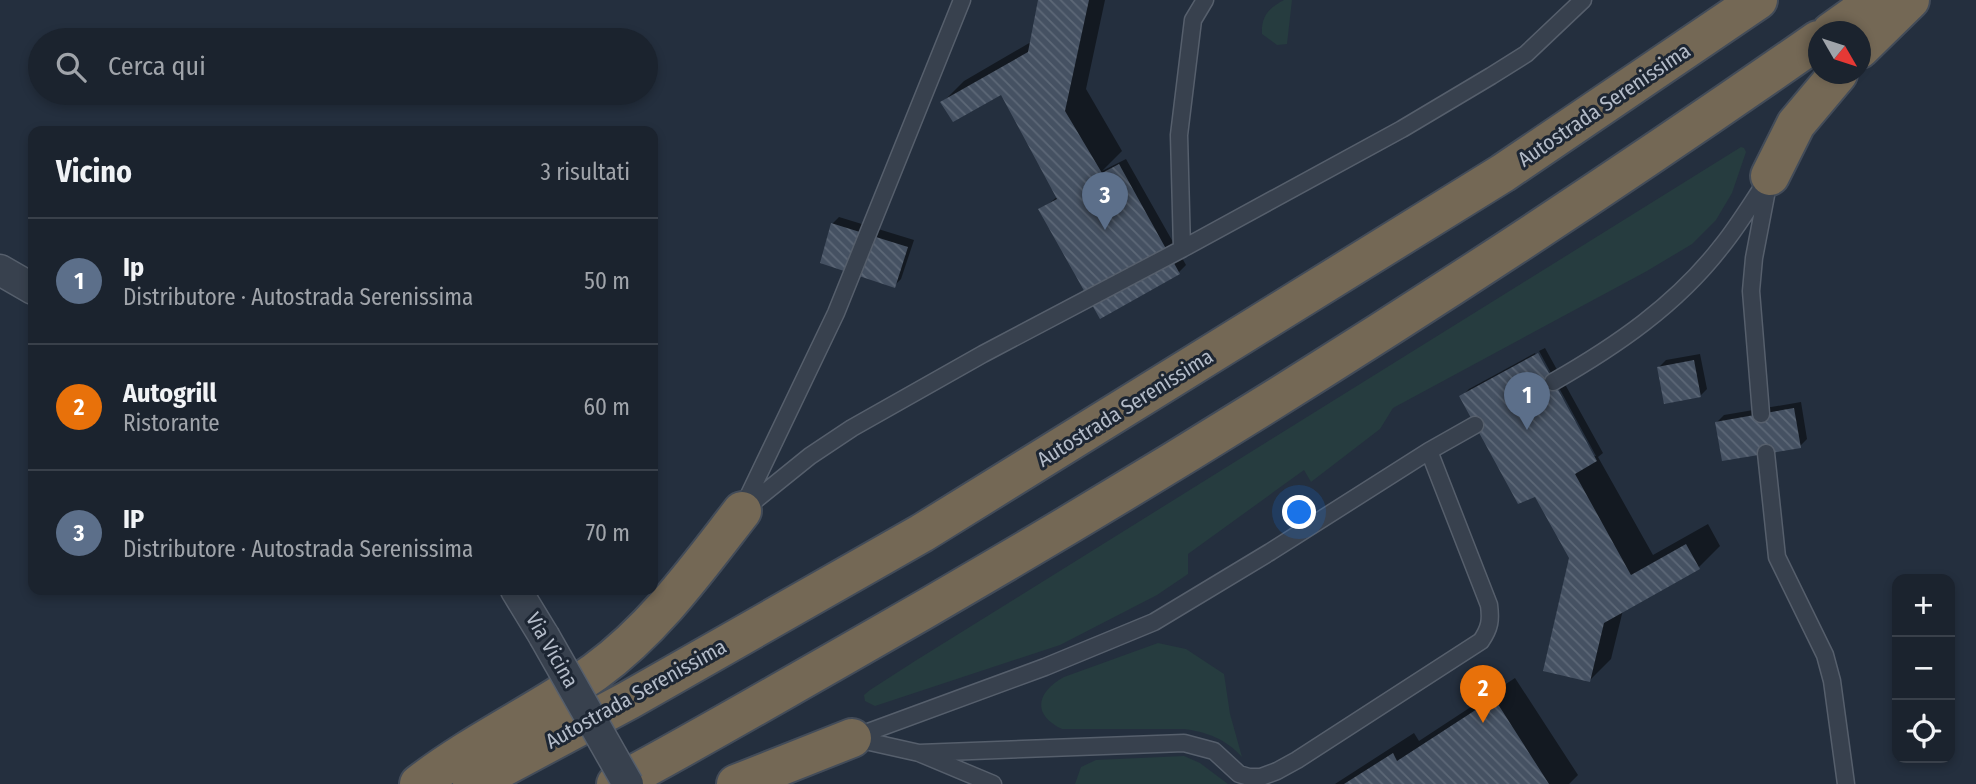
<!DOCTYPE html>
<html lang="it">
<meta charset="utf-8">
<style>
body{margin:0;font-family:"Fira Sans Condensed",sans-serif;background:#242b36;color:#f1f3f6}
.controls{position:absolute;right:21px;bottom:21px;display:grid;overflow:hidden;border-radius:14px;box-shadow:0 4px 10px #0003}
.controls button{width:63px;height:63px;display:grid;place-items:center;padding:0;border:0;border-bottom:2px solid #39404a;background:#1b232e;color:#f1f3f6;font:35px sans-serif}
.compass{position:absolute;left:1808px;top:21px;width:63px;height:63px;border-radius:50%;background:#1b232e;box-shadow:0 4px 10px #0003;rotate:129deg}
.you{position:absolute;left:1300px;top:513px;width:24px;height:24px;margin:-18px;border:5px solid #fff;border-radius:50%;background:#1a73e8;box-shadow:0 0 0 10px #1a73e833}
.badge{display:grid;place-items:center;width:46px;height:46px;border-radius:50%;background:#8ab4f8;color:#fff;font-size:23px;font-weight:700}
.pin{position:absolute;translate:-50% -58px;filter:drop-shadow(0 2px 4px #0008)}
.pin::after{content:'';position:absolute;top:37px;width:24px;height:21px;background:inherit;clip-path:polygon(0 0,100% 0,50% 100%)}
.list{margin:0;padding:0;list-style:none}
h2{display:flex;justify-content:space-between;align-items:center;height:91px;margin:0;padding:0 28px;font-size:30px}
h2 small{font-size:23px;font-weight:400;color:#a0a4aa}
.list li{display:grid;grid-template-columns:46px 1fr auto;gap:21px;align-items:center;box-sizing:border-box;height:126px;padding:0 28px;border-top:2px solid #39404a}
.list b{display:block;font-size:26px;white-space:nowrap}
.list p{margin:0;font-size:23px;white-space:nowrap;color:#a0a4aa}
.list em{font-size:23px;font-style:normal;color:#a0a4aa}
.icon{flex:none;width:38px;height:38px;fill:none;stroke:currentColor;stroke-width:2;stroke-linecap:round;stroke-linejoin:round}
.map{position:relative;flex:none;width:1976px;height:784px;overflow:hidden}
.search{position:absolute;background:#1b232e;box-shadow:0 4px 10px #0003;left:28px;top:28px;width:630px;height:77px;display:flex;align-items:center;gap:18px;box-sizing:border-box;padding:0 24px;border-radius:38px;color:#a0a4aa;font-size:26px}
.panel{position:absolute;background:#1b232e;box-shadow:0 4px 10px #0003;left:28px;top:126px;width:630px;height:469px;border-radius:14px}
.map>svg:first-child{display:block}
.green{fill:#263c3f}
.shadow{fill:#0007}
.building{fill:url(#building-back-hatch)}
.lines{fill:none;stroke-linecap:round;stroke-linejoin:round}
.lane-casing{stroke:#565f6c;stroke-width:19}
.street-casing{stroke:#565f6c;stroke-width:33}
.highway-casing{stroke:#434c59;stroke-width:42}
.lane{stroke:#38414e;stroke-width:16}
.street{stroke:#38414e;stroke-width:30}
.highway{stroke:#746855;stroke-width:38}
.street-bridge-casing{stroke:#565f6c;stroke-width:33;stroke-linecap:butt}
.street-bridge{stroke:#38414e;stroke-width:30}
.labels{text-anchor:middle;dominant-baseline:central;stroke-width:6;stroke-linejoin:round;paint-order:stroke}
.street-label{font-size:21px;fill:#b4bcc9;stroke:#1d2633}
</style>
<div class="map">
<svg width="1976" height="784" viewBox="0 0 1976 784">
<defs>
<pattern id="building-back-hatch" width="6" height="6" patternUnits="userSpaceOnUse" patternTransform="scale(1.75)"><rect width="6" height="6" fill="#455162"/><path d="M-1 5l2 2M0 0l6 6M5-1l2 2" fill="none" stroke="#5d6877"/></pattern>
</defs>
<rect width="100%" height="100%" fill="#242f3e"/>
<path class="green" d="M1284,0H1292L1287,44L1277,45L1262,34C1261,16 1269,8 1284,0Z
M1741,147L1744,148L1746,152L1732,193L1716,220L1692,244L1647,271L1393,408L1380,429L1311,482L1304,470L1188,554V574L1157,595L1060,645L875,706L865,701L864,695L870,690L915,661Z
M1158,643L1186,649L1224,674L1230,714L1242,757C1226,739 1207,732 1184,729H1062C1031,714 1037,692 1064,677Z
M1184,756L1200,763L1228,784H1075L1081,767L1096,760Z"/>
<path class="shadow" d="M1040,0H1105L1086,89L1122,151L1102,171L1126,159L1186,265L1179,272L1101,317L1041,210L1057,197L1002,93L943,102L964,81L1031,42Z
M839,217L914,240L901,279L894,286L832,224Z
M1545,348L1603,453L1598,457L1653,555L1708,524L1720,546L1699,567L1623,610L1611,659L1590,680L1571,557L1537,497L1462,396L1469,389L1535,353L1592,456H1596L1539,351Z
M1700,354L1707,389L1700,396L1659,367L1666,360Z
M1801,402L1807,439L1800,446L1717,422L1724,415Z
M1515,678L1578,775L1569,784H1335L1414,733L1419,741Z"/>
<path class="building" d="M1038,0H1089L1065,111L1102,173L1119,164L1180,274L1100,319L1038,209L1057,199L1001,95L953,122L940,102L1028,52Z
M831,223L908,247L895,288L820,263Z
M1538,353L1597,461L1575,474L1631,575L1686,544L1700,569L1604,623L1590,682L1543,671L1569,558L1535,497L1518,504L1459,396Z
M1694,360L1701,397L1664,404L1657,367Z
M1794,408L1801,448L1722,461L1715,422Z
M1494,698L1549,784H1344L1393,753L1397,761Z"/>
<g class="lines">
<g class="lane-casing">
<path id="lane" d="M1182,249L1402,129L1491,76L1526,54L1583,0
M1553,382C1616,346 1676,305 1721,247C1739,225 1754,199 1770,176
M1761,414L1751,291L1754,258L1768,185
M1766,453L1777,557L1825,655L1832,681L1846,784
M744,505L836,313L962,0
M742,511L810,456L852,428L983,354L1182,249L1179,135L1193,20L1205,0
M852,738L1045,667L1154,622L1270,552L1429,451L1475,425
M852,738L919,753L993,784
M919,753L1184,743L1214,751L1239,774L1249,777H1261L1277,771L1297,760L1481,641C1490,628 1491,620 1489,605L1429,451"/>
</g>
<g class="street-casing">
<path id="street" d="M0,270L33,289
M516,590L544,636"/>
</g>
<g class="highway-casing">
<path id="highway" d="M1831,32L1876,0
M1860,49L1910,0
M1770,176L1796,124L1838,74
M419,784C475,741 538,712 595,672C655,628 697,569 742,511
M472,784L629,700L922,533L1503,173L1758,0
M616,784C689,745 761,703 833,662C1171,470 1500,262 1818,40
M736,784L852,738"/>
</g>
<use href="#lane" class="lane"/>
<use href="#street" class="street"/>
<use href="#highway" class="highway"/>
<g class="street-bridge-casing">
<path id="street-bridge" d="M544,636L628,784"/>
</g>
<use href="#street-bridge" class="street-bridge"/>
</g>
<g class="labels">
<g class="street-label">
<text transform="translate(1604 105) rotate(-34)">Autostrada Serenissima</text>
<text transform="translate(1125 408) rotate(-32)">Autostrada Serenissima</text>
<text transform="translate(552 650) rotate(60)">Via Vicina</text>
<text transform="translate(636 694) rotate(-29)">Autostrada Serenissima</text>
</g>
</g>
</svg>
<div class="controls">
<button>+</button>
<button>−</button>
<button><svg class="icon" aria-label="locate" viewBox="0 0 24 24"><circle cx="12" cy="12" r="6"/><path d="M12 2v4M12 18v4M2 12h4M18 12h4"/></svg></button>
</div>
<svg class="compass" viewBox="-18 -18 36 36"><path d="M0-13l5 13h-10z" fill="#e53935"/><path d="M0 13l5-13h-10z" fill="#a0a4aa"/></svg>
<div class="you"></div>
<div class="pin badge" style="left:1527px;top:430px;background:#5c6f8a">1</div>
<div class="pin badge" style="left:1483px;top:723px;background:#e8710a">2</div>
<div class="pin badge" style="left:1105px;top:230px;background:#5c6f8a">3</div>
<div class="search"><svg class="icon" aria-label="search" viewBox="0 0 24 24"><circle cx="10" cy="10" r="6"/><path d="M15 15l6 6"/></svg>Cerca qui</div>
<section class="panel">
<h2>Vicino<small>3 risultati</small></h2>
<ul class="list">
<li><span class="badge" style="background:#5c6f8a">1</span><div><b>Ip</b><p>Distributore · Autostrada Serenissima</p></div><em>50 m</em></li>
<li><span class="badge" style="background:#e8710a">2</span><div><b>Autogrill</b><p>Ristorante</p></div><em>60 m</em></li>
<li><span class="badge" style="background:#5c6f8a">3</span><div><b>IP</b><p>Distributore · Autostrada Serenissima</p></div><em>70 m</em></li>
</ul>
</section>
</div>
